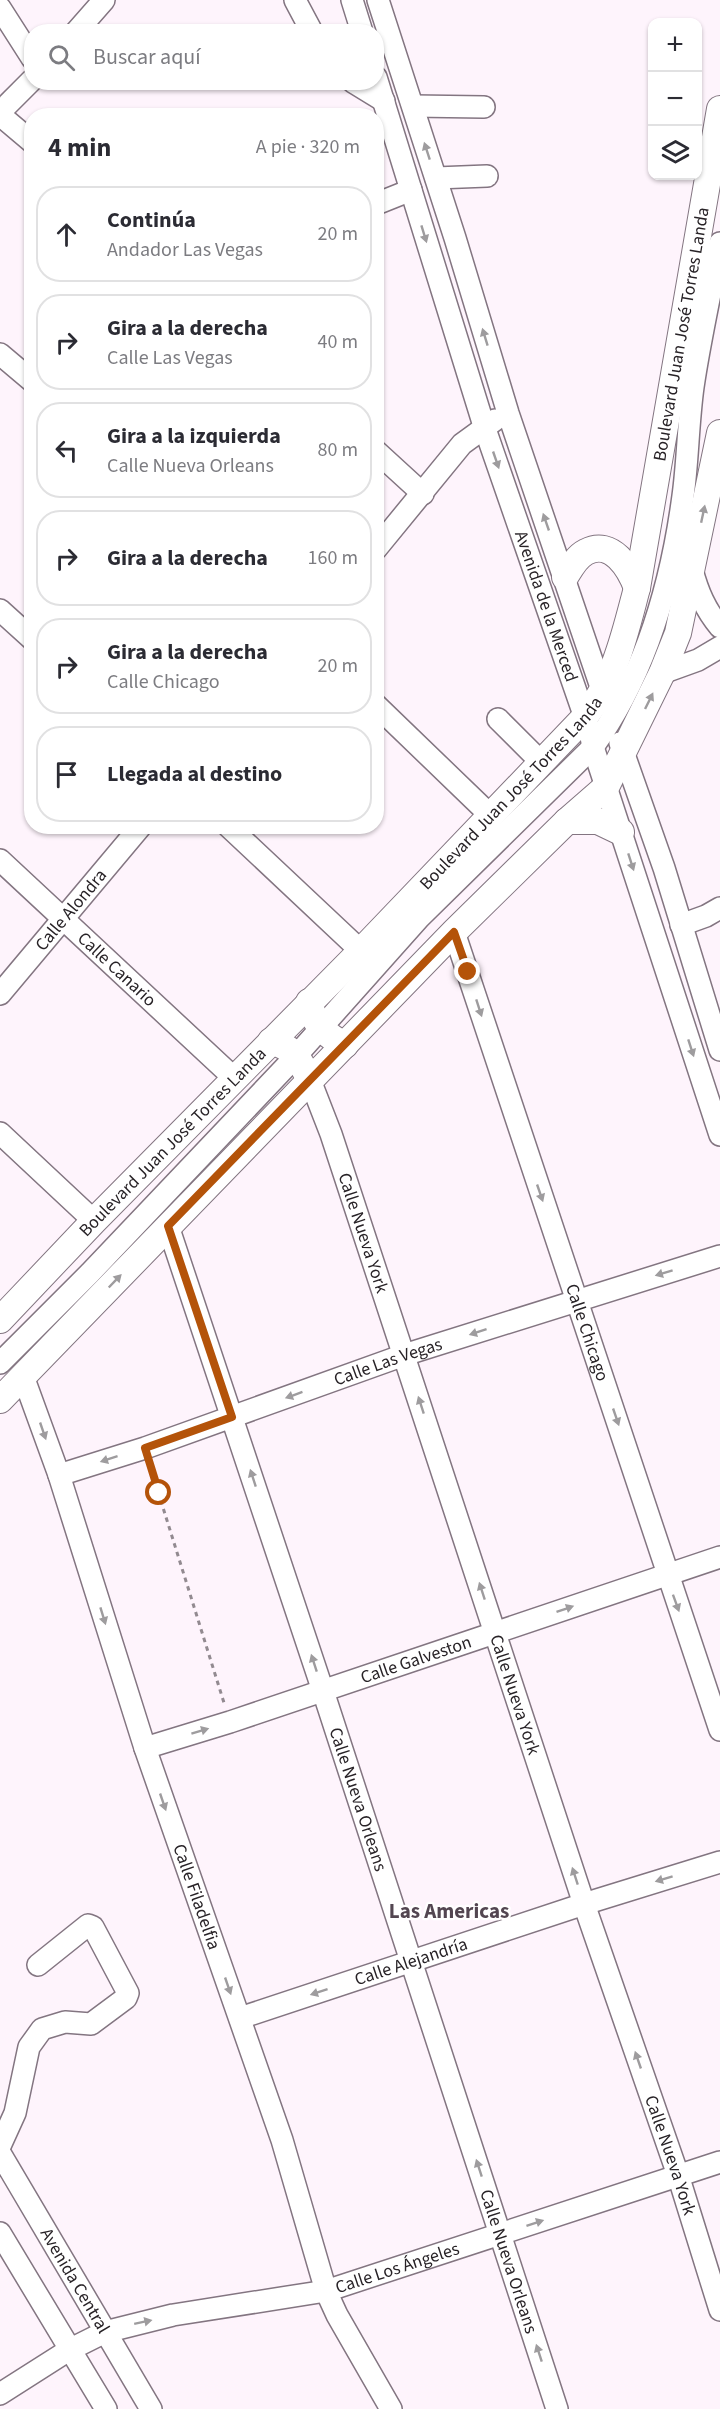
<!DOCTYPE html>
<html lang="es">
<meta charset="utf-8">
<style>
body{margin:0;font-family:"Source Sans 3",sans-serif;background:#f7f7f7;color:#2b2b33}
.controls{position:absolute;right:18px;top:18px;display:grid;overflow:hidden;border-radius:12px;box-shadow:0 2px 4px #0004}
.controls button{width:54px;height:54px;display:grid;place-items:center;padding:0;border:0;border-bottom:2px solid #e1e1e2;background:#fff;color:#2b2b33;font:30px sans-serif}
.stop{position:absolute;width:18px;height:18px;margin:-14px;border:4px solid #b45309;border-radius:50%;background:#fff}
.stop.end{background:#b45309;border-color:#fff;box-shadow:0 2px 6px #0008}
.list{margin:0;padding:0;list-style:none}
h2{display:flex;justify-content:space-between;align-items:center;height:78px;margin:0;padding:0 24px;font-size:26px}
h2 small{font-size:20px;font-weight:400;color:#7c7c81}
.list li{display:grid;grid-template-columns:39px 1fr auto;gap:18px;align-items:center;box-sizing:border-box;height:96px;margin:0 12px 12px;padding:0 12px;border:2px solid #e1e1e2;border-radius:24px}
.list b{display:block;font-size:22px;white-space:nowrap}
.list p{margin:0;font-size:20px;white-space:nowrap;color:#7c7c81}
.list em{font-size:20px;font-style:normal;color:#7c7c81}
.icon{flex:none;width:33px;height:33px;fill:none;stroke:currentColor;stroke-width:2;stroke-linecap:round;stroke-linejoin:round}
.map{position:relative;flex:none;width:720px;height:2409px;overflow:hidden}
.search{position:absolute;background:#fff;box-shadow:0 2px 4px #0004;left:24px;top:24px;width:360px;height:66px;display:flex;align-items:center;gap:15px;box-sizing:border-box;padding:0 21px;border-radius:24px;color:#7c7c81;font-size:22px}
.panel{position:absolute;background:#fff;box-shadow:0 2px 4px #0004;left:24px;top:108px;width:360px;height:726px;border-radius:24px}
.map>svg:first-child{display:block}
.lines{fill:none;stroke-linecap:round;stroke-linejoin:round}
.minor-casing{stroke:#837581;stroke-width:24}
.major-casing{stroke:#837581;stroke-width:28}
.path{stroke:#928a90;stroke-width:3;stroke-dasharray:4.5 4.5;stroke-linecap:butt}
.minor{stroke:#fff;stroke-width:21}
.major{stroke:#fff;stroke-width:26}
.oneway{fill:#9e9c9e}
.route{stroke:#b45309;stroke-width:8}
.labels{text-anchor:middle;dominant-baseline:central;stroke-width:4.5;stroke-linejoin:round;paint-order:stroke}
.street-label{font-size:18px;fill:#282327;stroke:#fff}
.quarter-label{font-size:21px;font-weight:bold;fill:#534651;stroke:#fff}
</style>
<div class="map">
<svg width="720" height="2409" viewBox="0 0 720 2409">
<rect width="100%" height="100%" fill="#fef4fc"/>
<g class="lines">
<g class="minor-casing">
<g id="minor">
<path d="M295,0L312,32"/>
<path d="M352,0L362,32"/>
<path d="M378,0L455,238L508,413L605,699"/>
<path d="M0,8L32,58"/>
<path d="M76,32L104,0"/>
<path id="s1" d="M376,77L484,426L590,732L593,747L720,1135"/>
<path d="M353,82L384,101"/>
<path d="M413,106L484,107"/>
<path d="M0,112L32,80"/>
<path d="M0,115L32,142"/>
<path d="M436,178L487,176"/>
<path d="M376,204L411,190"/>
<path d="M0,354L32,381"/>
<path d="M376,451L423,494"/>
<path d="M376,549L462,444L495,420"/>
<path d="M692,570C698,592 705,609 720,627"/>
<path d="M0,610L32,639"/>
<path d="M662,673L698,660L720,647"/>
<path d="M376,705L490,815"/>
<path d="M498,719L541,762"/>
<path d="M620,743L664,868L720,1050"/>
<path d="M228,826L361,951"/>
<path id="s2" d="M0,860L234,1078"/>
<path d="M681,925L706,916L720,908"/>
<path id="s3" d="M454,932L720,1730"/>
<path id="s4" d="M0,994L141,826"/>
<path id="s5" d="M310,1080L331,1134L584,1904L678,2175L720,2310"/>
<path d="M0,1133L94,1221"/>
<path id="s6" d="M168,1226L323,1691L557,2409"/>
<path d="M0,1363L90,1273L296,1056L419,918L593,747C646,674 671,586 683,496C688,460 688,423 693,387C700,339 711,291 720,243"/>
<path id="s7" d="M23,1376L59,1475L145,1748L282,2140L326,2291L337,2315L391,2409"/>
<path id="s8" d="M59,1475L145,1448L404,1355L720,1256"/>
<path id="s9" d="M145,1748L230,1722L720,1557"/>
<path id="s10" d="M240,2018L584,1904L720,1862"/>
<path d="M0,2146L15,2113L29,2047L42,2029L65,2022L91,2024L126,1998L128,1993L93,1927L88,1925L38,1965"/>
<path id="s11" d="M0,2153L151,2409"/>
<path d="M0,2233L106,2409"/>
<path id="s12" d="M0,2394L69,2350L105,2332L173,2315L326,2291L720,2162"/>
</g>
</g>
<g class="major-casing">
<g id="major">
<path d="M565,577C570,569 576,557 586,552C612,538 630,569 637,588"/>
<path d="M567,821H598L621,832"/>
<path d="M309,1002C314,1024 325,1035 345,1045"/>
<path d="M271,1041C294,1048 299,1059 310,1080"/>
<path id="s13" d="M0,1320L94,1221L361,951L585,717C616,676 624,637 637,588L720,109"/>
<path d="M0,1400L454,932L567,821L606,787L662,673L678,633L720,433"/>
</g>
</g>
<path class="path" d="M150,1466L225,1706"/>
<use href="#minor" class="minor"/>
<use href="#major" class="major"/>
</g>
<defs><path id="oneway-solid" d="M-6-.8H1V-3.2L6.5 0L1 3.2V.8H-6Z" transform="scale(1.5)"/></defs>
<g class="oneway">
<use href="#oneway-solid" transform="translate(427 151) rotate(-108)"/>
<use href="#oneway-solid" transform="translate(424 234) rotate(73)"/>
<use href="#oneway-solid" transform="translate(485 337) rotate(-107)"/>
<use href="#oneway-solid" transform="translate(496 460) rotate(71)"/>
<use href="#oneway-solid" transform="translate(703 514) rotate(-78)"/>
<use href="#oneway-solid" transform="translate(546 522) rotate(-109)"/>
<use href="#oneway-solid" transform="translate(649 701) rotate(-64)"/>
<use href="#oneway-solid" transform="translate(631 862) rotate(72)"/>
<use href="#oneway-solid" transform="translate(479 1008) rotate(72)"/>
<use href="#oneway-solid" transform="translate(691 1048) rotate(72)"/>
<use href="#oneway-solid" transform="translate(540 1193) rotate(71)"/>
<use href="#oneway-solid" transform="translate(664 1273) rotate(163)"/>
<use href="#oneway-solid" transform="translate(115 1281) rotate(-46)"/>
<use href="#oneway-solid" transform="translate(478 1332) rotate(162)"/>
<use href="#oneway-solid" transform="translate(294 1395) rotate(160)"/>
<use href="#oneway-solid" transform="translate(421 1405) rotate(-108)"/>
<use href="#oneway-solid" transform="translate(616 1417) rotate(71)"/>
<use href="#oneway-solid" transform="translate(43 1431) rotate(71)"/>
<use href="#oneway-solid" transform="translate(109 1459) rotate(162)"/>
<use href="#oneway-solid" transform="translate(253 1478) rotate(-108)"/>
<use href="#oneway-solid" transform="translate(482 1591) rotate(-108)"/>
<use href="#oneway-solid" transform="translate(676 1603) rotate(70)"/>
<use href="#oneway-solid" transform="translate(565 1609) rotate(-19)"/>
<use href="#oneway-solid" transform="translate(103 1616) rotate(73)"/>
<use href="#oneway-solid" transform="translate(314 1663) rotate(-108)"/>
<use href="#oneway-solid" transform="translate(200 1731) rotate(-17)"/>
<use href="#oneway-solid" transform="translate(163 1802) rotate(71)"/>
<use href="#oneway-solid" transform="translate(575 1876) rotate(-108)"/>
<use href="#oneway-solid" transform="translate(664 1879) rotate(163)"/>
<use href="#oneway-solid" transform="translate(228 1986) rotate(71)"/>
<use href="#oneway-solid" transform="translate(319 1992) rotate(162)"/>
<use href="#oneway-solid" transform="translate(638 2060) rotate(-109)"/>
<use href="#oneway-solid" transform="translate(479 2168) rotate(-108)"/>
<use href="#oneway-solid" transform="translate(535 2223) rotate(-18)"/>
<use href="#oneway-solid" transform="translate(143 2322) rotate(-12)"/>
<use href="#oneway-solid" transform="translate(539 2353) rotate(-108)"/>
</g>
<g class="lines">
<path class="route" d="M159,1493L145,1448L232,1417L168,1226L454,932L468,972"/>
</g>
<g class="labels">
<g class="street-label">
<text stroke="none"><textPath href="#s13" startOffset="1238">Boulevard Juan José Torres Landa</textPath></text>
<text stroke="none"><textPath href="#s1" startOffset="556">Avenida de la Merced</textPath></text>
<text stroke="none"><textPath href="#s13" startOffset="734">Boulevard Juan José Torres Landa</textPath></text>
<text stroke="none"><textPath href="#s4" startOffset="110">Calle Alondra</textPath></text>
<text stroke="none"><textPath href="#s2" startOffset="160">Calle Canario</textPath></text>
<text stroke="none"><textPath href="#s13" startOffset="248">Boulevard Juan José Torres Landa</textPath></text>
<text stroke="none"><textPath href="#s5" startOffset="162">Calle Nueva York</textPath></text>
<text stroke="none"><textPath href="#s3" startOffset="422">Calle Chicago</textPath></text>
<text stroke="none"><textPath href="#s8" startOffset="348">Calle Las Vegas</textPath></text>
<text stroke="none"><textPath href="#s9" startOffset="285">Calle Galveston</textPath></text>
<text stroke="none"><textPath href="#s5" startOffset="648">Calle Nueva York</textPath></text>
<text stroke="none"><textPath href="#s6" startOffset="604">Calle Nueva Orleans</textPath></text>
<text stroke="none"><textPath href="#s7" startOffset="549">Calle Filadelfia</textPath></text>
<text stroke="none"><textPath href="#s10" startOffset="180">Calle Alejandría</textPath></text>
<text stroke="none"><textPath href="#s5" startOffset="1134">Calle Nueva York</textPath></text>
<text stroke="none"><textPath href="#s6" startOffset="1090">Calle Nueva Orleans</textPath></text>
<text stroke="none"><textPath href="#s12" startOffset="422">Calle Los Ángeles</textPath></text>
<text stroke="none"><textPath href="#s11" startOffset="148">Avenida Central</textPath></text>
</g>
<g class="quarter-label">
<text x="449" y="1911">Las Americas</text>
</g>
</g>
</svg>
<div class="controls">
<button>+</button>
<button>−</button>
<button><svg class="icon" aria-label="layers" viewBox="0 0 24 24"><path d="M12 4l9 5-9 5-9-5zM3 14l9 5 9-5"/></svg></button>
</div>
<div class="stop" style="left:159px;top:1493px"></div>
<div class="stop end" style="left:468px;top:972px"></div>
<div class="search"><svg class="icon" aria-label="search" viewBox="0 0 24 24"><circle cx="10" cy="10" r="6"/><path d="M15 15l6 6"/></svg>Buscar aquí</div>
<section class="panel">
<h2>4 min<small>A pie · 320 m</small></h2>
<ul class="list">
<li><svg class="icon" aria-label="ahead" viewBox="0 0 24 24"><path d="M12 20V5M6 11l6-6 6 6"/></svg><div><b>Continúa</b><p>Andador Las Vegas</p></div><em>20 m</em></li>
<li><svg class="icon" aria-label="right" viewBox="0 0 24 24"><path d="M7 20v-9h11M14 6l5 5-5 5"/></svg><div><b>Gira a la derecha</b><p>Calle Las Vegas</p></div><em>40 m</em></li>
<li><svg class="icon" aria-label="left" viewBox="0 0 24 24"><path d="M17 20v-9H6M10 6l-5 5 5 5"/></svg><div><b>Gira a la izquierda</b><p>Calle Nueva Orleans</p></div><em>80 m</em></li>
<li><svg class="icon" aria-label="right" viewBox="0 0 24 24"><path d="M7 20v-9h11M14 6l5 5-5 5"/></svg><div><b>Gira a la derecha</b></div><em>160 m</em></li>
<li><svg class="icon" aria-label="right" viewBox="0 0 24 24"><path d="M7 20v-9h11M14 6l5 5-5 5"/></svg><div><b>Gira a la derecha</b><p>Calle Chicago</p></div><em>20 m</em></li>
<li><svg class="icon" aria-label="arrive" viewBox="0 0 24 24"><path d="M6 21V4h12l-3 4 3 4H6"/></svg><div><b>Llegada al destino</b></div></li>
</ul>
</section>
</div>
